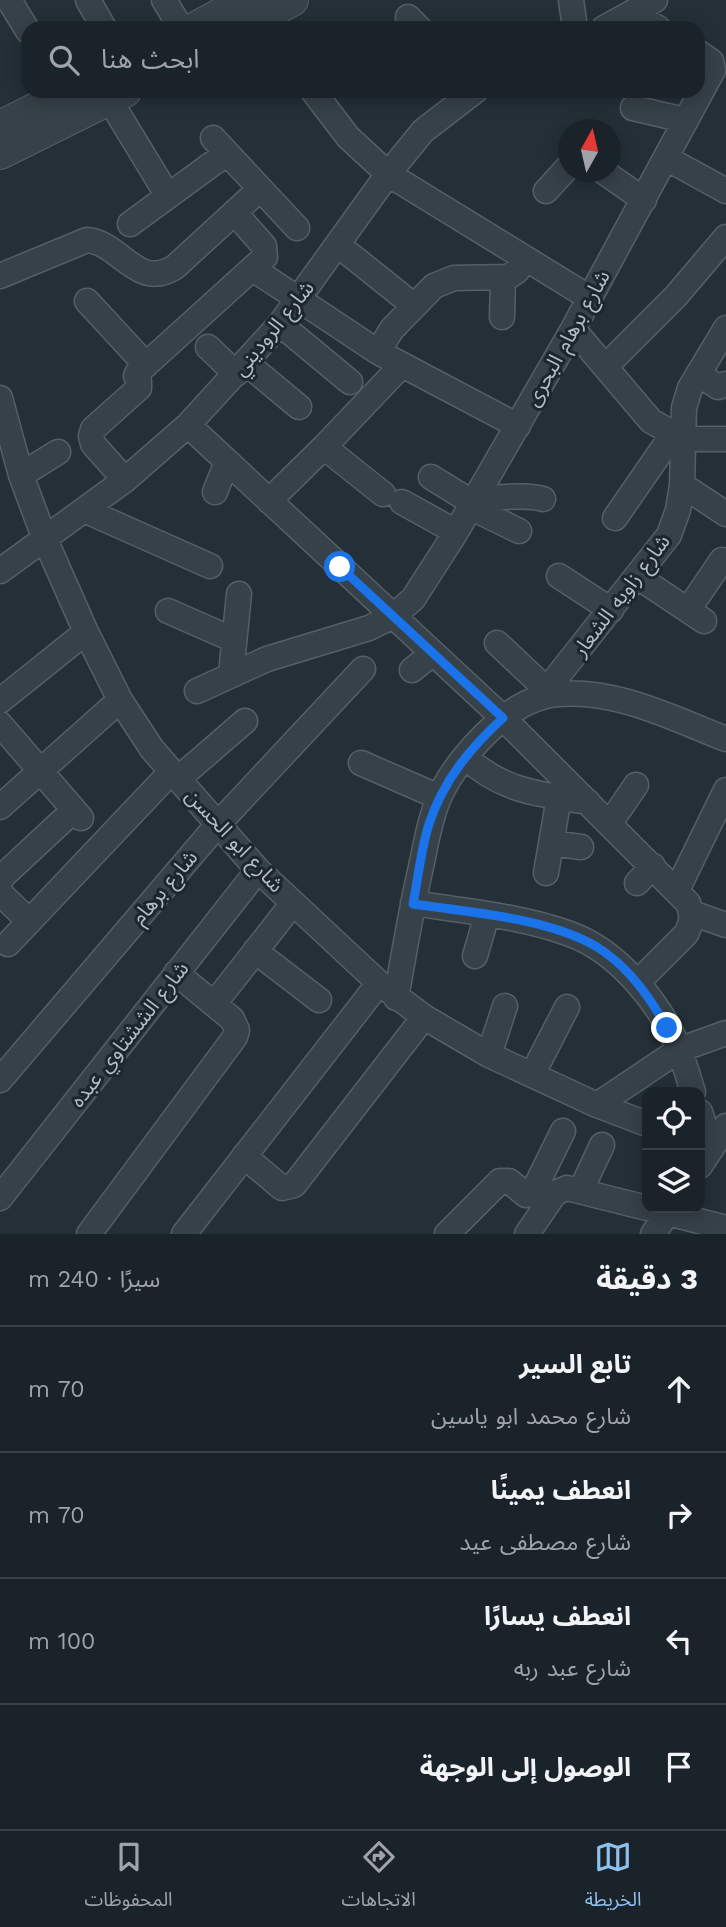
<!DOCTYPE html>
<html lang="ar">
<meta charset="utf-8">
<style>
body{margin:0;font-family:"Work Sans","Noto Sans Arabic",sans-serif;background:#282f36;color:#f1f3f6;direction:rtl}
.controls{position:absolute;right:21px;bottom:21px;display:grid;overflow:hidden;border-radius:14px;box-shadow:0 4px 18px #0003}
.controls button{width:63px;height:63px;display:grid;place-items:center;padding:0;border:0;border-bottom:2px solid #394047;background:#1b232a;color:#f1f3f6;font:35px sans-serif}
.compass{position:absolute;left:558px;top:119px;width:63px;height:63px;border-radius:50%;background:#1b232a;box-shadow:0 4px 18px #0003;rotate:8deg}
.stop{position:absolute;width:21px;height:21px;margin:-16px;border:5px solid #1a73e8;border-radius:50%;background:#fff}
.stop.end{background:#1a73e8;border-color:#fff;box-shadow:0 2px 7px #0008}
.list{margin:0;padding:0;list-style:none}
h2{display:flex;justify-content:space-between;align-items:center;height:91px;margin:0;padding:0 28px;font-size:30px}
h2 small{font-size:23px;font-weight:400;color:#a0a4a8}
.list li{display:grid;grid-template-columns:46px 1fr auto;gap:21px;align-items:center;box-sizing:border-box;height:126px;padding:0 28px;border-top:2px solid #394047}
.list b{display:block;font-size:26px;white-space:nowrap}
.list p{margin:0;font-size:23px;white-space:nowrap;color:#a0a4a8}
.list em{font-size:23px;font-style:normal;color:#a0a4a8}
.icon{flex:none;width:38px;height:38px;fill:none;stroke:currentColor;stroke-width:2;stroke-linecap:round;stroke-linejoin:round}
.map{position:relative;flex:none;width:726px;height:1234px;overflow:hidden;direction:ltr}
.search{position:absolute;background:#1b232a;box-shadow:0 4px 18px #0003;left:21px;right:21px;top:21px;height:77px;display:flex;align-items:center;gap:18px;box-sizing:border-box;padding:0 24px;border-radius:21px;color:#a0a4a8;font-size:26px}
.sheet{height:595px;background:#1b232a}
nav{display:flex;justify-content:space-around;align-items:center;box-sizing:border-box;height:98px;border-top:2px solid #394047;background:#1b232a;font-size:19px;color:#a0a4a8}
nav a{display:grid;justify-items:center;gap:4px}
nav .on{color:#8ec1ee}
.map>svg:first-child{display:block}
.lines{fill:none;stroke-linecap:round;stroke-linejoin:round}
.minor-casing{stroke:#555f66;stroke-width:27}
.tertiary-casing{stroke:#555f66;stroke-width:34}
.minor{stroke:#374149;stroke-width:24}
.tertiary{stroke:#374149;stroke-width:32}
.route{stroke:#1a73e8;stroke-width:9}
.labels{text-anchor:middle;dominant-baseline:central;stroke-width:6;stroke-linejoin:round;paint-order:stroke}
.street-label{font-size:21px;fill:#b2bcc5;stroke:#1d262d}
</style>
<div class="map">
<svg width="726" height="1234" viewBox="0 0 726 1234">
<rect width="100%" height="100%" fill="#242f38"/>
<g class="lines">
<g class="minor-casing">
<path id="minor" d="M9,0L28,31
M88,0L104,28
M164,0L181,28
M571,0L575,28
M633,14L658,28
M408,17L419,28
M604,28L655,0
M313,91L348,137L388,174L590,298
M109,99L168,196
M633,108L676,118L685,122
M213,138L297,228
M666,158L726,191
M604,172L644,200
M546,191L568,167
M130,224L227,153
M338,245L413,305
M253,269L378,352L518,426
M0,276L87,240C121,243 137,291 175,267L260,189
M87,301L146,365
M502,317L503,278
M280,324L350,382
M573,329L651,421L683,439H726
M208,347L236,374
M378,352L392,329L434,286L454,278L508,277L517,271L524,259
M246,363L299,407
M605,367L676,296L726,237
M698,374L718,387L726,384
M0,398L21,475L44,537L86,632L120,700L152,749L258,870L379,983L424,1017L489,1055L597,1105L647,1124
M188,425L503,718L688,903C693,915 692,922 686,934L637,983
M324,447L383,494
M21,475L58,452
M431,477L473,503
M125,480L93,444L91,436L93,429L139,388V381L136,376L138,372L265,257L264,246L235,213
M682,485L726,514
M215,492L227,462
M477,496C500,500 521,493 543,499
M269,501L324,447L402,365
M402,502L456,532
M470,507L519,531
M84,510L210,566
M615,518L673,434
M0,571L125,480L188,425L280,324L388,174L423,131L475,91
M559,576L611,610
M638,577L704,621
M688,610L722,560
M168,611L234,640
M497,643L547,690
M412,670L433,653
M231,674L239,594
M197,691L267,659L369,628L393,616L413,599L456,532L573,329L713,70L711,61L698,52
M542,696L669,535L678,510L682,485L684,408L690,388L726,328
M0,701L86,632
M0,724L81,818
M465,757C504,792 539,794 588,802
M361,763L439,797
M178,779L245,721
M0,807L120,700
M610,823L636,785
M551,843L581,847
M546,873L559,797
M0,881L4,875L74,810
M637,883L653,866
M677,890L726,790
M0,891L3,896L29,921
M413,903C464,911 521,916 570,934C618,951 662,1005 680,1052C685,1065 689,1079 693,1092
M692,913L726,925
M8,944L171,772
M255,951L319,1000
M475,956L487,915
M396,998C404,954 411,910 421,867C426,844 429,822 438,800C450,771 473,745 496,724C513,709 535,696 558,694C617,689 672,718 726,739
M214,1004L293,903
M489,1055L505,1006
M532,1075L567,1007
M0,1080L219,823L363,669
M597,1105L679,1050L726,1033
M700,1112L712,1148
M244,1156L282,1188L294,1185L424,1017
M700,1166L726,1126
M581,1190L602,1145
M0,1198L258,870
M648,1208L726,1228
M89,1234L235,1037L237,1030L232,1019L176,973
M184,1234L379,983
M447,1234L500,1181H509L526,1195L532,1194L563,1131
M527,1234L555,1193L567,1188L647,1208
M653,1234L671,1208"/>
</g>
<g class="tertiary-casing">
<path id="tertiary" d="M196,28L247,0
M240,28L292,0
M0,127L72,91
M0,153L125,91"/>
</g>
<use href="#minor" class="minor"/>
<use href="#tertiary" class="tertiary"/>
</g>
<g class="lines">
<path class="route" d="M340,567L503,718C470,748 443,781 429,824C421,849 418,878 413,904C469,912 548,918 597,947C628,966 650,997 667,1028"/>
</g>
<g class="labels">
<g class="street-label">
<text transform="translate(273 328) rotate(-51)">شارع الروديني</text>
<text transform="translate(567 338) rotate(-61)">شارع برهام البحرى</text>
<text transform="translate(621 595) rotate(-53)">شارع زاويه الشعار</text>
<text transform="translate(235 840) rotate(47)">شارع ابو الحسن</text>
<text transform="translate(164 887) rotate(-50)">شارع برهام</text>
<text transform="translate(129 1034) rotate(-52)">شارع الششتاوي عبده</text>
</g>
</g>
</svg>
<div class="controls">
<button><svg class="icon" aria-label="locate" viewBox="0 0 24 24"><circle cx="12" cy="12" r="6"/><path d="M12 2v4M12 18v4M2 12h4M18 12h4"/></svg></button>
<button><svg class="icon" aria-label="layers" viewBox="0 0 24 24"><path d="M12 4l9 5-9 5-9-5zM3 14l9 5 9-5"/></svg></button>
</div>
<svg class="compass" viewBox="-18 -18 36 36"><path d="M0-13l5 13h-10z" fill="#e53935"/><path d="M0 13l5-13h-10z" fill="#a0a4a8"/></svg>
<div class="stop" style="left:340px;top:567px"></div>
<div class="stop end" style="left:667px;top:1028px"></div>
<div class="search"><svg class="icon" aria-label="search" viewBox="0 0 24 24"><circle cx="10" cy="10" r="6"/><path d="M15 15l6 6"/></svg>ابحث هنا</div>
</div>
<section class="sheet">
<h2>3 دقيقة<small>سيرًا · 240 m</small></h2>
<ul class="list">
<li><svg class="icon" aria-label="ahead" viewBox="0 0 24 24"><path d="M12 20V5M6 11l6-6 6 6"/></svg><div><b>تابع السير</b><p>شارع محمد ابو ياسين</p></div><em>70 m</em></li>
<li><svg class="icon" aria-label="right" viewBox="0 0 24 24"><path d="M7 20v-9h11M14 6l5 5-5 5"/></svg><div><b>انعطف يمينًا</b><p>شارع مصطفى عيد</p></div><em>70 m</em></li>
<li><svg class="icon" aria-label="left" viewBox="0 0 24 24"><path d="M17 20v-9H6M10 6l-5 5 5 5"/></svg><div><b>انعطف يسارًا</b><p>شارع عبد ربه</p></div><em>100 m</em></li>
<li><svg class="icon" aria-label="arrive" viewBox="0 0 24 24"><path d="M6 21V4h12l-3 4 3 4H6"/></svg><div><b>الوصول إلى الوجهة</b></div></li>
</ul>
</section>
<nav>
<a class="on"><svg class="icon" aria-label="map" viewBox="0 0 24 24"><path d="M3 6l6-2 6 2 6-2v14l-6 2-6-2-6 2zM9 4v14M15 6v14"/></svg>الخريطة</a>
<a><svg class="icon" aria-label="directions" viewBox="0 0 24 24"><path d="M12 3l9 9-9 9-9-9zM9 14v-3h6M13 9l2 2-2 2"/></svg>الاتجاهات</a>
<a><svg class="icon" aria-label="saved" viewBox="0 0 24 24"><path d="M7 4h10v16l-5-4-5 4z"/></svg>المحفوظات</a>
</nav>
